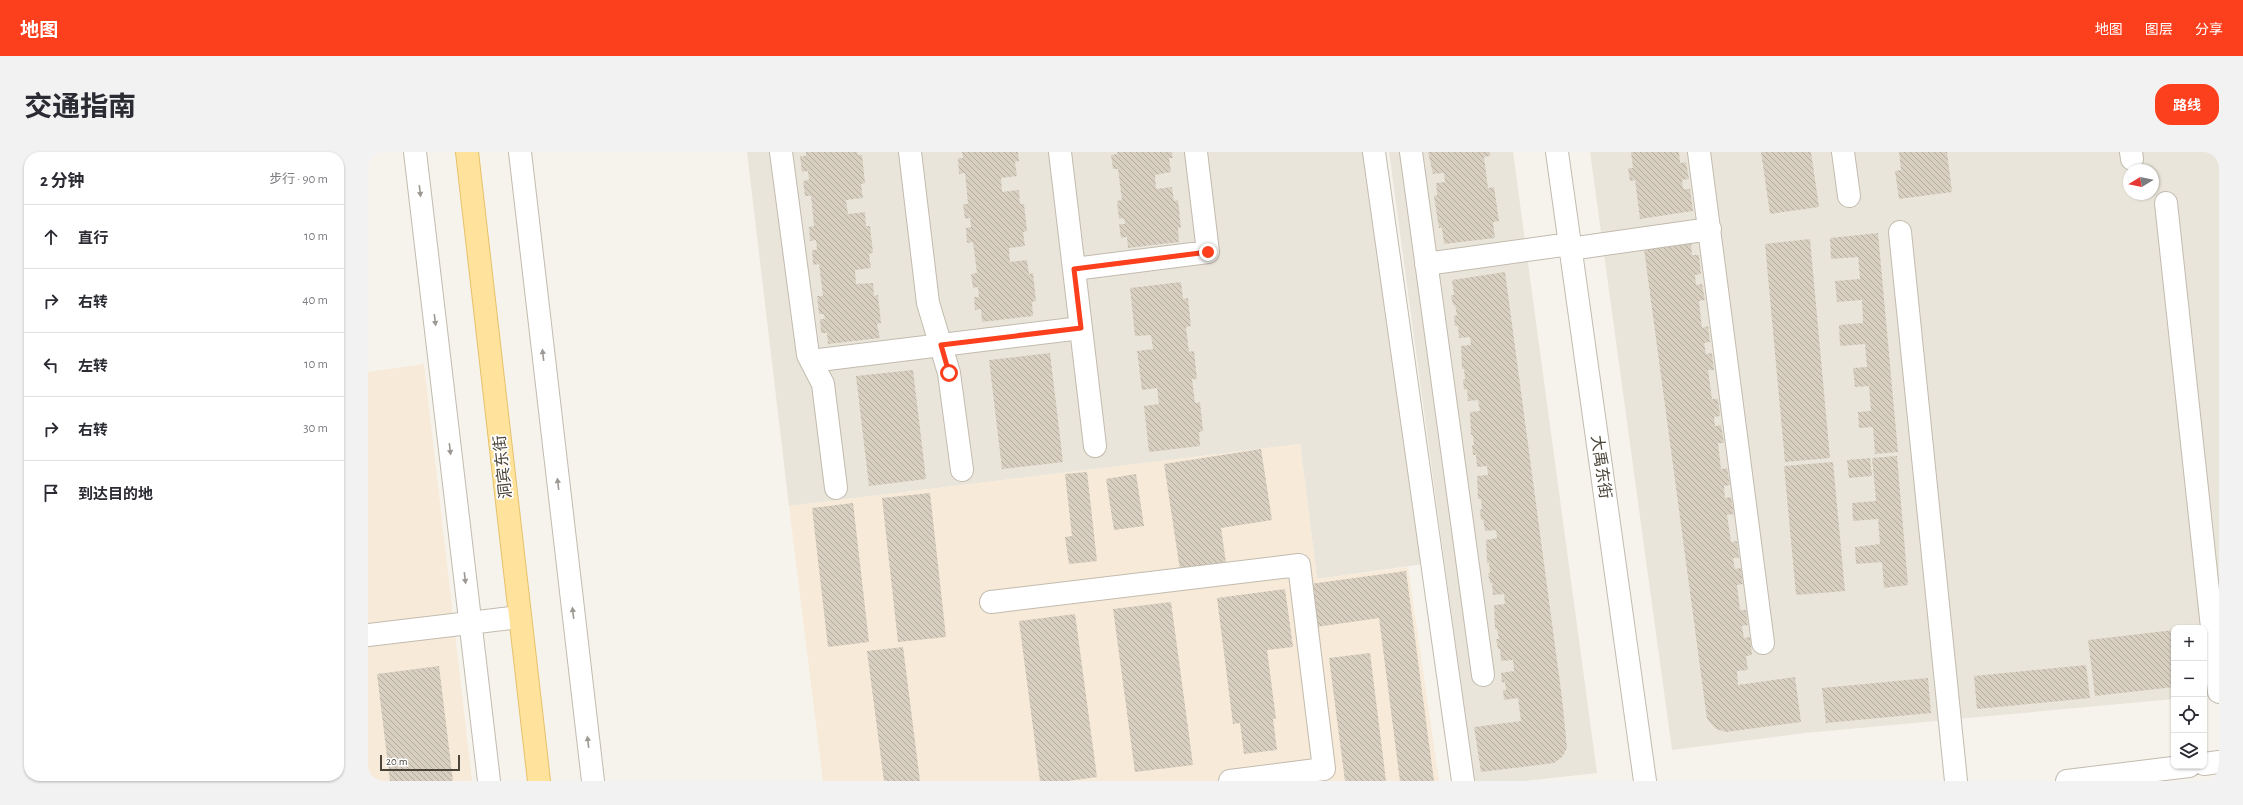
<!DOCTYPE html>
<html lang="zh">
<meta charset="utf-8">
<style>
body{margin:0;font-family:"Alegreya Sans","Noto Sans SC",sans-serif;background:#f2f2f3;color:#2b2b33}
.controls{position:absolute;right:12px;bottom:12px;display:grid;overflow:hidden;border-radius:8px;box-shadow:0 1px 3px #0004}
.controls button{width:36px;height:36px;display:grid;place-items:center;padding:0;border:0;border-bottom:1px solid #e1e1e2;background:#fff;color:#2b2b33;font:20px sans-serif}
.compass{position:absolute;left:1755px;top:12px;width:36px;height:36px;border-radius:50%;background:#fff;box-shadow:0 1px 3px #0004;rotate:260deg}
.scale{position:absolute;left:12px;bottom:10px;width:80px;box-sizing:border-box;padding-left:4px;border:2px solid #4b4439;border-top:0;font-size:11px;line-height:14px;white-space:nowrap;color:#4b4439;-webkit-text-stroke:3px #fff;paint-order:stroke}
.stop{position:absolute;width:12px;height:12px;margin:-9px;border:3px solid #fc3f1d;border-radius:50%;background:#fff}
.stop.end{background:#fc3f1d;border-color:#fff;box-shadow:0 1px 4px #0008}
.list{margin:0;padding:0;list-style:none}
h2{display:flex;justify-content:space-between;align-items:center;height:52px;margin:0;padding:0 16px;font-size:17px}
h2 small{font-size:13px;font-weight:400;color:#7c7c81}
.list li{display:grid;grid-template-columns:26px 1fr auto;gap:12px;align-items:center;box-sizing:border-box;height:64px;padding:0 16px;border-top:1px solid #e1e1e2}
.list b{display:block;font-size:15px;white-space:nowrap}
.list em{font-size:13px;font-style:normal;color:#7c7c81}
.icon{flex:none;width:22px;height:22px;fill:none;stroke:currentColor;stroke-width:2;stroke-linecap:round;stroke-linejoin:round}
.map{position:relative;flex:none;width:1851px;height:629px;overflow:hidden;border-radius:16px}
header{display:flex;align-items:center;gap:24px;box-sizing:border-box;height:56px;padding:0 20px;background:#fc3f1d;color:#fff}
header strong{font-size:19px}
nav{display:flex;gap:22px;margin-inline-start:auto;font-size:14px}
.intro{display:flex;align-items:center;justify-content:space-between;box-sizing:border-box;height:96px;padding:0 24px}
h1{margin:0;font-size:28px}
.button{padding:10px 18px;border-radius:16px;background:#fc3f1d;color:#fff;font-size:14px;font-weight:700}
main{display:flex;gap:24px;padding:0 24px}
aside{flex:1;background:#fff;border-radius:16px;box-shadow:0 1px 3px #0004}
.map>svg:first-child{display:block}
.residential{fill:#eae5da;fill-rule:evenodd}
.commercial{fill:#f7ead8}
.building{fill:url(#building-back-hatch)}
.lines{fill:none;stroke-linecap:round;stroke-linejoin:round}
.minor-casing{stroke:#c2bbae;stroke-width:24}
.major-casing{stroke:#e6c16a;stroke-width:24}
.minor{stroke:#fff;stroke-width:22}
.major{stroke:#ffe39c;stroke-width:22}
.oneway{fill:#9c9892}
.route{stroke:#fc3f1d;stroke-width:5}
.labels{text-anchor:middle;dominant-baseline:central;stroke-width:3.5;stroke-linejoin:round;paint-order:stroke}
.street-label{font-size:16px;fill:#4b4439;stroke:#fff}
</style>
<header>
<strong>地图</strong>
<nav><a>地图</a><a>图层</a><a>分享</a></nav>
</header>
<div class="intro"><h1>交通指南</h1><a class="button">路线</a></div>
<main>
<aside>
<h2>2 分钟<small>步行 · 90 m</small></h2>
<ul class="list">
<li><svg class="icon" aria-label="ahead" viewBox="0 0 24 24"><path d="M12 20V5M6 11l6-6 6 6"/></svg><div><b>直行</b></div><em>10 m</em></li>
<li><svg class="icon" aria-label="right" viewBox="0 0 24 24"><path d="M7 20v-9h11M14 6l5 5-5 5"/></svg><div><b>右转</b></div><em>40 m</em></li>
<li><svg class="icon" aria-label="left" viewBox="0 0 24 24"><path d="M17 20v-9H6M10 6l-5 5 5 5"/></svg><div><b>左转</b></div><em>10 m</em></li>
<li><svg class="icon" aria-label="right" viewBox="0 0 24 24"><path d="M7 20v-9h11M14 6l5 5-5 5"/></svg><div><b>右转</b></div><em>30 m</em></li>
<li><svg class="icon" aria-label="arrive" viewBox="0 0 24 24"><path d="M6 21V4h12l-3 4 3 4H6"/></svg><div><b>到达目的地</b></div></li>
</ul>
</aside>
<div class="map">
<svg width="1851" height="629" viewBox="0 0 1851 629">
<defs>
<pattern id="building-back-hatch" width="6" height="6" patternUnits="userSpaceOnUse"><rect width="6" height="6" fill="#d8cfc1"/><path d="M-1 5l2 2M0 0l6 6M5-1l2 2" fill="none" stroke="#b1aa9e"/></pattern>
</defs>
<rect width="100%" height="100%" fill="#f6f3ec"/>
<path class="residential" d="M379,0H996L1056,412L949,427L932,292L421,354Z
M1021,0H1145L1229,621L1157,629H1106Z
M1222,0H1851V543L1836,544V476H1806V547L1437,581L1304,598ZM1761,18H1785V42H1761Z"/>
<path class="commercial" d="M56,212L104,629H0V220Z
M932,292L949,427L1040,415L1071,629H455L421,354Z"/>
<path class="building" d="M438,0H489L490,3H494L497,31L493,32L495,46L478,48L480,62L497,60L498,74H502L505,101L501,102L503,116L487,118L488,132L505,131L506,144L510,143L513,171L509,172L512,186L460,192L459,181H453L452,167H457L456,162H451L449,144H455L451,112L445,113L444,98H449L448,88L442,89L441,75L446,74L443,44H437L435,29L441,28L440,19L434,20L432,4H438Z
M594,0H650L651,9L647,10L649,24L633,26L634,40L651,38L652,52H656L659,79L655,80L657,94L641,96L642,110L659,108L661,122L665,121L668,149L664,150L665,164L614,170L613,157L607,158L606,145H611L610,135L605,136L603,122L609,121L605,90L599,91L598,76L603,75L602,66L597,67L595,52H600L597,21L591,22L590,6H595Z
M749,0H804L805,6H801L803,20L787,23L788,37L804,35L806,49L810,48L813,76H810L811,90L760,96L759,85L753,86L751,72H757L756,66L751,67L749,49L754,48L750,17H745L743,3L749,2Z
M1060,0H1122V4L1116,5L1120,36L1126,35L1131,69L1125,70L1127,86L1076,92L1074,76H1071L1066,44L1069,43L1068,31L1077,30L1076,21L1065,22Z
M1263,0H1311L1312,11L1318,10L1321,27L1314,28L1315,37H1322L1325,59L1272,67L1267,28L1262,29L1260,16H1265Z
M1393,0H1443L1451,55L1402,62Z
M1531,0H1579L1584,40L1531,47L1527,19L1533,18Z
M1510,81L1530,300L1507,302L1505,275L1491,276L1490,260L1503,259L1501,234L1487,235L1485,216L1499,215L1497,192L1472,194L1471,173L1495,171L1494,148L1469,150L1467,129L1492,127L1490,105L1463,107L1462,86Z
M1442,87L1462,306L1417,310L1397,92Z
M1323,91L1324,103H1331L1333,122L1327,123L1328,133L1334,132L1337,148L1331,149L1334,176L1340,174L1342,190L1336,191L1338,202L1344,201L1346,218H1340L1344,247H1350L1352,264L1346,265L1347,274L1353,273L1356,291H1350L1353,317L1359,316L1362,333L1356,334L1357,346L1363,345L1366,362L1359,363L1363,390L1369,389L1371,406H1365L1367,417L1373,416L1375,432L1369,433L1372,458H1378L1380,473L1374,474L1376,486L1382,485L1384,503L1378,504L1380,518L1369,519L1370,533L1427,525L1433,570L1358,580L1348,577L1339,567L1276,97Z
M1137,120L1194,546L1199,596L1194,605L1186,611L1113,620L1106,575L1153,569L1150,546L1136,548L1135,538H1138L1137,530L1134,531L1133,521L1146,519L1145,508L1133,509L1132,497H1130L1128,487H1131L1129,477H1127L1126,453L1137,452L1136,442L1125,443L1124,431H1122L1120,421H1122L1121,411H1119L1118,388L1129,386L1128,378L1117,379L1115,367L1113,368L1112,358L1114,357L1113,347H1110L1109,324L1120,323L1119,314L1109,315L1108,303H1105L1104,293H1106L1105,283H1103L1102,260L1112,259L1110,248L1100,249L1099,237L1096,238L1095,228L1097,227L1096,217H1094L1093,194L1103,193L1102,185L1091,186L1090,174H1087L1086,164L1089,163L1087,153H1085L1083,143H1086L1084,128Z
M813,130L815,147L820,146L823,174L818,175L821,200L826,199L829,227H824L827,251L832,250L835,279L831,280L832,294L781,300L776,254L791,252L789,236L774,238L769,199L785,197L783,183L767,184L762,136Z
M682,201L695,310L634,317L621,208Z
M545,218L558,327L501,334L488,224Z
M893,297L904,368L853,376L858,411L812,418L796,312Z
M1529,304L1540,433L1516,436L1514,410L1488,412L1487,395L1512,392L1510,367L1485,369L1484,351L1508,349L1504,306Z
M1502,306L1504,324L1481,326L1479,308Z
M1465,310L1477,439L1428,443L1416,314Z
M719,320L729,409L701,412L697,385L704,384L697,322Z
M768,322L776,374L746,378L738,327Z
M562,341L578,485L530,490L514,346Z
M485,351L501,490L460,495L444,356Z
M1038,419L1066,629H1032L1011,466L948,475L942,432Z
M917,437L925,495L899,498L908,567H905L909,598L876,602L872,571L865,572L849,446Z
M803,450L825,613L767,620L745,457Z
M707,462L729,625L700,629H672L651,469Z
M1806,478V535L1727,544L1720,488Z
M1836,478L1843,530L1836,531Z
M535,495L552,629H516L499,499Z
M1002,501L1018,629H977L961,506Z
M1718,513L1722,546L1609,557L1606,524Z
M71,514L85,629H22L9,522Z
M1560,526L1563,561L1458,571L1454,536Z"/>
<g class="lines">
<g class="minor-casing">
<path id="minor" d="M47,0L121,629
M152,0L225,629
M413,0L440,203L455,232L468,336
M542,0L560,151L581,221L594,318
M692,0L727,294
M1006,0L1095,629
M1043,0L1115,523
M1189,0L1277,629
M1331,0L1395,491
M1475,0L1481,44
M1763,0L1764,7
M1798,51L1851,540
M1532,80L1588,629
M1202,97L1342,77
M1058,112L1202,92
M706,117L840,100L828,0
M443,209L713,176
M623,450L931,413L956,617L862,629
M0,483L151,465
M1836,612L1851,610
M1699,629L1821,614"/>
</g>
<g class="major-casing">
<path id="major" d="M99,0L171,629"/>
</g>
<use href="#minor" class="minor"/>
<use href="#major" class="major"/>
</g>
<defs><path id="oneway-solid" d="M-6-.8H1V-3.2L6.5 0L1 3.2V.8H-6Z"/></defs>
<g class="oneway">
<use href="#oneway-solid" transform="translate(52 39) rotate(83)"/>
<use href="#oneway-solid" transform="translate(67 168) rotate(83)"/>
<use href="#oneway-solid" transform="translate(175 203) rotate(-97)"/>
<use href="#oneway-solid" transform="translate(82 297) rotate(83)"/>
<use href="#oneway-solid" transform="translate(190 332) rotate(-97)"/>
<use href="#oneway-solid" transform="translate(97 426) rotate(83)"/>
<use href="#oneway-solid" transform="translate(205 461) rotate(-97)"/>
<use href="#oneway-solid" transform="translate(220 590) rotate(-97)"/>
</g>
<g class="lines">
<path class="route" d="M581,221L573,193L713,176L706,117L840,100"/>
</g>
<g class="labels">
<g class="street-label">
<text transform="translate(135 315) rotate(-96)">洞宾东街</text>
<text transform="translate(1233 315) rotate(82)">大禹东街</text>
</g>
</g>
</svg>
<div class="controls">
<button>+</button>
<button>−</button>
<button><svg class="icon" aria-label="locate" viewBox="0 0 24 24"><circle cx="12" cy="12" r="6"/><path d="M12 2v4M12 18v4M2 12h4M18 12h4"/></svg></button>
<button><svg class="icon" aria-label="layers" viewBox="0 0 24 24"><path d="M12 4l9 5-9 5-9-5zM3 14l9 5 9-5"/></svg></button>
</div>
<svg class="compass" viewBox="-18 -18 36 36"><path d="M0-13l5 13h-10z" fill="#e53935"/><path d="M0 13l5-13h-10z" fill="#7c7c81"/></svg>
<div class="scale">20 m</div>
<div class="stop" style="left:581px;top:221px"></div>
<div class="stop end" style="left:840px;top:100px"></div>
</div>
</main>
